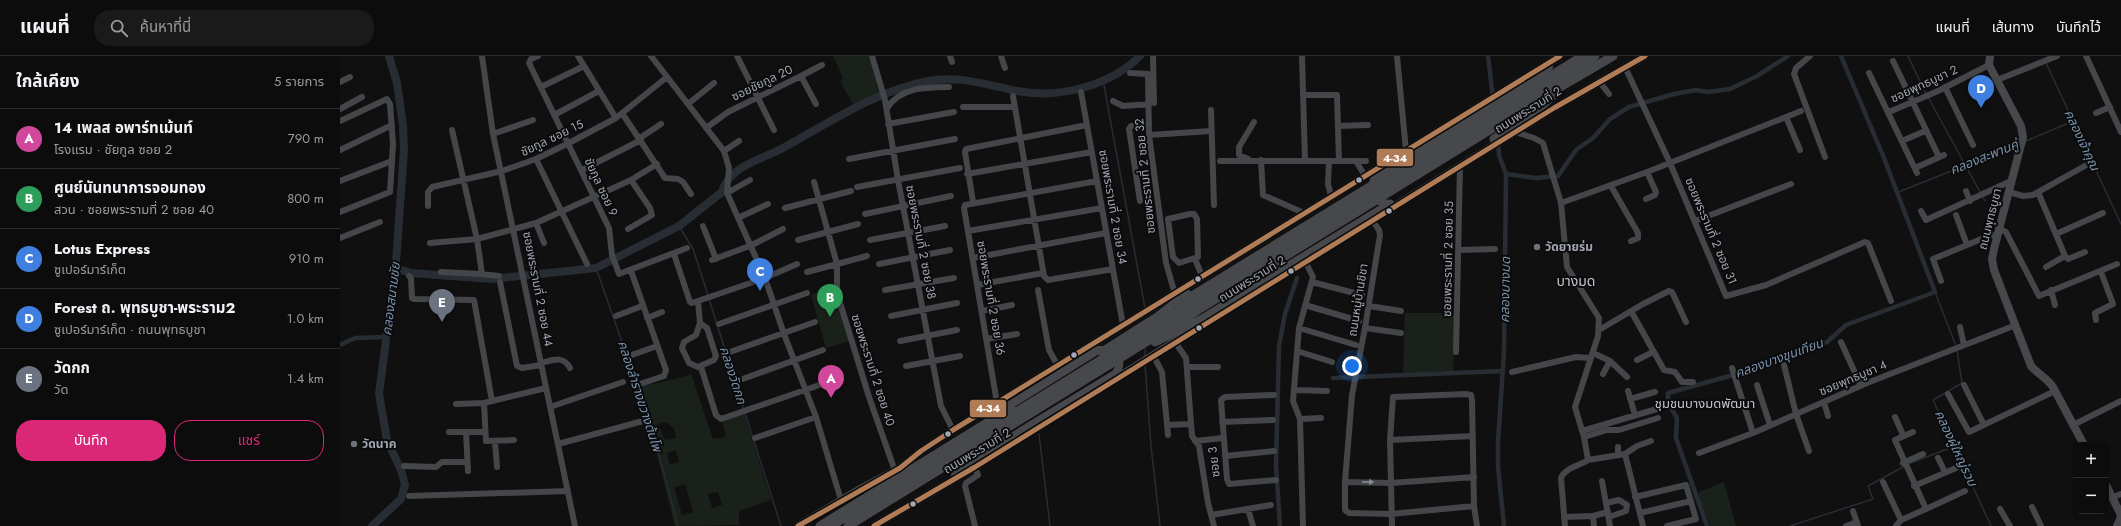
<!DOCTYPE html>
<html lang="th">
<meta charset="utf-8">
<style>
body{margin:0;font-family:Jost,"Noto Sans Thai",sans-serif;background:#1a1a1b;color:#f1f3f6}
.controls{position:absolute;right:12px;bottom:12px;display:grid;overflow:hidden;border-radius:8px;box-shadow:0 2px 6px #0003}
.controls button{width:36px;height:36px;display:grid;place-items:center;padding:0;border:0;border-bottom:1px solid #2c2c2e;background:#0c0c0d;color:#f1f3f6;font:20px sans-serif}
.you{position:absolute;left:1012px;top:310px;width:14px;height:14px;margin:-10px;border:3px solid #fff;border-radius:50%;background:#1a73e8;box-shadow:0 0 0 6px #1a73e833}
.badge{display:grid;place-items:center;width:26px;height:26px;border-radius:50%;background:#db2777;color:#fff;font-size:13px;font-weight:700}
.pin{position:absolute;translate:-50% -33px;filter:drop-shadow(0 1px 2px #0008)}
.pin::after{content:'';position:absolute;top:21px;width:14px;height:12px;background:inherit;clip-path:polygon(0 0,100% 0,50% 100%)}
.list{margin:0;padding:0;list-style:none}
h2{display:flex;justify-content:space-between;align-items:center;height:52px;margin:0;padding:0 16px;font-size:17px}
h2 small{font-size:13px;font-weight:400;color:#9a9b9d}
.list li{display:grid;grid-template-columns:26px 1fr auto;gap:12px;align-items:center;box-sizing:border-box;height:60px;padding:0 16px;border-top:1px solid #2c2c2e}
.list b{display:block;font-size:15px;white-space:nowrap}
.list p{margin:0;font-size:13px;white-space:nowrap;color:#9a9b9d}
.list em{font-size:13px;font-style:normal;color:#9a9b9d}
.actions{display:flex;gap:8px;padding:12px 16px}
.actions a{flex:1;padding:9px 0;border:1px solid #db2777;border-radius:16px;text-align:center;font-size:14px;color:#db2777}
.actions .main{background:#db2777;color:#fff}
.icon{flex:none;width:22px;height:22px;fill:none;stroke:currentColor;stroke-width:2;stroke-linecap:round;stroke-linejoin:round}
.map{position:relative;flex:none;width:1781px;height:470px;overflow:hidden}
header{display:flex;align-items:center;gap:24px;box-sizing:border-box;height:56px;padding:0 20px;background:#0c0c0d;border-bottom:1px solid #2c2c2e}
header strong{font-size:19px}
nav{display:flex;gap:22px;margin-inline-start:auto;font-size:14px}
.search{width:280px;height:36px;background:#1a1a1b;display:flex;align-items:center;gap:10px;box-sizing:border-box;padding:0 14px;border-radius:16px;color:#9a9b9d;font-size:15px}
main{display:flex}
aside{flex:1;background:#0c0c0d}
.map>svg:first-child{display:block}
.green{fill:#1a211b;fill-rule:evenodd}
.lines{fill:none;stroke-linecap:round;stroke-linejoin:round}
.stream{stroke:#272d33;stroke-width:1.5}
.canal{stroke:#272d33;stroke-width:4.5}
.river{stroke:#272d33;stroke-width:8}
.minor{stroke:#454649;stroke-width:6}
.major{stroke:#47484b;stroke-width:8}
.highway{stroke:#47484b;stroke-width:9}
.major-bridge{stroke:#47484b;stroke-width:8}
.highway-bridge{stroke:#47484b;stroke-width:9}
.bus-1-casing{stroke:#0b0b0c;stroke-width:8}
.bus-1{stroke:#b07c57;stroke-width:5}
.oneway{fill:#858992}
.bus-dot{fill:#a1a6b2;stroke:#0b0b0c;stroke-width:1.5}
.poi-dot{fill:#6e727a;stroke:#0b0b0c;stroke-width:1.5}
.labels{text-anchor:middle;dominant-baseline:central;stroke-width:4;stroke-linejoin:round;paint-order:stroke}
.street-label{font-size:12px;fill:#a1a6b2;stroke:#0b0b0c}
.poi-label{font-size:12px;font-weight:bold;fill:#a1a6b2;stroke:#0b0b0c;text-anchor:start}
.water-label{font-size:13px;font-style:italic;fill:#7992ad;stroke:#0b0b0c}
.neighbourhood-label{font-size:13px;fill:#c2c5ce;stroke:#0b0b0c}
.quarter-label{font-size:14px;fill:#c2c5ce;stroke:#0b0b0c}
.line-badge{stroke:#0b0b0c;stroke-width:1.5}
.badge-label{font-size:11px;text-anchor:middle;font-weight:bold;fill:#fff}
</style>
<header>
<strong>แผนที่</strong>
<div class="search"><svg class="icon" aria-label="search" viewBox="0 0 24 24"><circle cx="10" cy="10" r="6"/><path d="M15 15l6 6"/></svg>ค้นหาที่นี่</div>
<nav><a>แผนที่</a><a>เส้นทาง</a><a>บันทึกไว้</a></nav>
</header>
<main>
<aside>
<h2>ใกล้เคียง<small>5 รายการ</small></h2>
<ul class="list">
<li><span class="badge" style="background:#d1479c">A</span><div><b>14 เพลส อพาร์ทเม้นท์</b><p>โรงแรม · ชัยกูล ซอย 2</p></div><em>790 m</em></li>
<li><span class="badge" style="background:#2e9e5b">B</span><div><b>ศูนย์นันทนาการจอมทอง</b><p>สวน · ซอยพระรามที่ 2 ซอย 40</p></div><em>800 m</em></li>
<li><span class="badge" style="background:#3f7fe0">C</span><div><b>Lotus Express</b><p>ซูเปอร์มาร์เก็ต</p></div><em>910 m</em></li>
<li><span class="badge" style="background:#3f7fe0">D</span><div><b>Forest ถ. พุทธบูชา-พระราม2</b><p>ซูเปอร์มาร์เก็ต · ถนนพุทธบูชา</p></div><em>1.0 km</em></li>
<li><span class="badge" style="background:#6b7280">E</span><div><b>วัดกก</b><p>วัด</p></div><em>1.4 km</em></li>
</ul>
<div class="actions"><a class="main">บันทึก</a><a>แชร์</a></div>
</aside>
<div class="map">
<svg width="1781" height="470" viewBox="0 0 1781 470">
<rect width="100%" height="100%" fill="#101011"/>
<path class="green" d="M493,0H530L539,36L515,51L500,25L503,22Z
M494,231L510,285L486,292L471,238Z
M1065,257H1116L1113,315L1063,317Z
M351,318L373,383L386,381L382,364L404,357L431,444L399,455V469L335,470L315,391L296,331C315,328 333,324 351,318ZM326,366L334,372L336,382L325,384L318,368ZM336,394L339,406L330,408L327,397ZM345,428L353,456L342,459L334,431ZM378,436L382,449L372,452L368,438Z
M1384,426L1396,470H1370L1359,441V436Z"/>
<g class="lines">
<path class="stream" d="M1568,0L1586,38
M1706,7L1781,168
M763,24L805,252
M1588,41L1640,136
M1686,85L1733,65
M1556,137L1679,88
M1642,139L1645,145
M339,170L353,193L368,239
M256,212L311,369L338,470
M1595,236L1616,290
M369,243L404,354
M805,292V300
M1617,294L1622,327L1593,344L1651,470
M805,308L811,390L820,470
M405,357L441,470
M699,378L710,470
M1568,408L1615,390
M1450,470L1533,443L1528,430L1565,410"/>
<path class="canal" d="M1148,0L1153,42
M1158,86L1159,99L1166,118L1164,296L1158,385V411L1164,470
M1166,118L1196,122L1218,120L1236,94L1253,82L1270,63L1289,51L1334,38L1356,34L1368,36L1390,33L1417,20L1448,0
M0,289L15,282L45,281
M993,322L1163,315
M940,470L936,409L939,290L945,258L957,222
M1367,470L1336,382L1337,362L1328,347V337L1429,309L1487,286L1506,269L1595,236L1544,102L1501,0"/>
<path class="river" d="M55,212L71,217L152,223L256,212L339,170L382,136C388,111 422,103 443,92C491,66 533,36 588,25C619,19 647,29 677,35C719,43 770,30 800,0
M32,470L61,443L65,429L61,414L47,384L39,338L56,206L64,94L63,69L57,27L49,0"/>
<path class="minor" d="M142,0L153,78L235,470
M198,0L191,3L189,7L269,172L272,199L279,218L347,192
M238,0L276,62
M311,0L384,95L389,112L387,137L425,222L444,278L476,361L501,444
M397,0L434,74
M532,0L545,44L558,124L601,350L613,374
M610,0L612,6
M661,0L665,12
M813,0L814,47
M962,0L965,105
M1057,0L1066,95
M1470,0L1456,12L1454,18L1485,101
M1746,0L1781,76
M1553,5L1599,101
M1285,11L1330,107L1386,240L1426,229L1525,186L1528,187L1551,245
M790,17L808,18L809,79L826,207L835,238
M1529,17L1577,117
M461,20L482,9
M1657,24L1717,0
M1259,25L1269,38
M0,26L10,21
M201,31L244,10
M1605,31L1633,89
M741,36L783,269
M963,39H997L999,105
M673,40L704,220L708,224L773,213
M773,45L783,50L809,48
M348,48L374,27
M623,51H675
M547,52C561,31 586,31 609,31
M0,53L22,41
M871,54L874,149
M1549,56L1598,35L1649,9
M282,57L325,122L338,123L343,126L351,138
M1756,57L1770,51
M214,59L259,35
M1446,61L1461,55
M0,65L47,43L50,48L53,88L50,136L0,156
M548,68L614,56
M998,70L1028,69
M366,72L388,56L461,20L476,48
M112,74L137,183L142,218L159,220
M1175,76L1194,82L1203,87L1221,147L1227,211L1259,262L1258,280L1235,351L1244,381L1248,404C1239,410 1225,412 1221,422L1225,470
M153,78L193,64
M809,79L871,75
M300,82L321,68
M1562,85L1585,75
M0,94L52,69
M384,95L399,85
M196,103L247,208
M509,103L615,83
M908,103L899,99V91L914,66
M921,104L923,139L964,157
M880,105H1026
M989,105L988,128L991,140
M1016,105L1025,120
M1575,112L1604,99
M242,114L301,84
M627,118L752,96
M0,125L52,105
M474,126L497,208V237L529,341L555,415
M1271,130L1298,177V182L1291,185
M517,131L620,112
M1626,135L1630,145
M1669,136L1683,140L1693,139L1750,107
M1698,136L1725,200
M387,137L410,124
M1306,143L1315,139L1316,136L1307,116
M800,145L789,73L791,70L809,68
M633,146L625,96L626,93L747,69
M1221,147L1307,116L1446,61L1460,94
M88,150V136L92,131L162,115L196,103L229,87L276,62L327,21
M445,152L511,135
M1581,155L1586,164L1671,125
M525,158L611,140
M850,158H854L857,163L858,201L839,207L833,201L828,163Z
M1616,159L1627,189L1651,179L1657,180
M398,162L428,148
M1032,164L1039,174L1040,179L1025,272L1012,339L1005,426V454L1009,457L1051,458L1134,450
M1355,165L1451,128
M196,167L204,187
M363,170L376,203
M1659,172L1666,176L1699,240L1777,208
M288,173L312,159L310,152L291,124
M628,175L762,152
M1716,178L1763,157
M0,182L40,166
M458,184L518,168
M530,184L605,170
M90,187L137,183L196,167L291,124L317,108
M1119,194L1155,193
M334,198L350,246L352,247L425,222L457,208
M633,202L766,177
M855,203L862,220
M372,204L412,189L443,173
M539,208L610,194
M1706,211L1725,200L1728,203L1745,196
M291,215L326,314L324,320L300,328
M101,216L142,218
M467,216L527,200
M69,220L71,222L72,242L74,243L134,244L152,345
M1601,225L1593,203L1627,189
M160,226L177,310L182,312L201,309
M972,226L1022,239
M637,229L703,217
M545,234L614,222
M698,234L709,294L718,310
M1711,234L1715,249
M358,245L360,267L367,272L376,300L374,304L358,311L349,307L342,292L344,286L356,279L360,267
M965,249L1019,265
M1029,250L1061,255
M642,255L672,249
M1291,255L1324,314L1335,316L1342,326H1353
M276,260L302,250
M551,260L617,247
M307,262L322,256
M1756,264L1755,257L1773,248L1761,216
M379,268L467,237
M1620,271L1624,289
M959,272L1016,289
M1025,272L1061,277
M1259,274L1303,248L1329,235L1332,236L1346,266
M646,283L677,278
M560,285L617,274
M835,286L846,302L852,380L859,390L868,447L874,470
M1501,286L1521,330
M957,295L992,306
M1116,296L1120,109
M387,297L475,266
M1253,297L1270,305L1287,321
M813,299L822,316L828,379
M289,300L317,290
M1297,304L1313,296
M201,307C213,304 223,299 230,312
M1444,309L1456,358L1469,395
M566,310L620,300
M361,311L376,359L381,363L491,325
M847,311H878
M1392,312L1413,377
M1172,316L1236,301L1251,302
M1263,318L1270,305
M397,325L483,294
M1417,329L1430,369
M1624,329L1644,369
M954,334L987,335
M1288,335L1295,359
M1608,338L1629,376L1715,335
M934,339L885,341L881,344L887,423L889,428L936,424
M1290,343L1315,336
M1484,346L1488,360
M144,347L146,385L174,384
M657,347L624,152L625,149L757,125
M116,348L144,347L206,332
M210,351L283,326
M1555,361L1563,379
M960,363L981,362
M882,366L933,364
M827,369L851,368
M1733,369L1781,345
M1242,375L1317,353
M109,376H145
M126,376L128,415
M1244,381L1267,374H1279L1318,362
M415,382L476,361
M1050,384L1133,380
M855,385L883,382
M155,386L157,411
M218,388L303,365
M1278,391V399
M1359,397L1413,377L1527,327L1676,269
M1285,398L1297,390L1311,385
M885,400L934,395
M1598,402L1605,416
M1248,404L1285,398L1303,470
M1563,407L1583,398
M64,410L96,411L102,406H127
M1262,425L1270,470
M1005,426L1051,427L1134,421
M1543,426L1561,464
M1574,430L1616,412
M69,440L228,435
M1295,441L1346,429L1356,463L1327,470
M1773,441L1781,438
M1266,447L1279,444L1287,449L1286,455L1269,461
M1692,451L1701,470
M908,453L913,470
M1586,453L1625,435
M1660,453L1670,470
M1513,455L1518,470
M1300,457L1351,445
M871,459L931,449
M1253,460L1254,470
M1224,461L1253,460L1268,456
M635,470L625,430L626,427L638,419L635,411
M963,470L960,363L953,345L959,272L973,221L965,205
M1052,470L1050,384L1053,341L1126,338L1131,339L1132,344L1134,450L1137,470
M1506,470L1517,466
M1556,470L1561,464L1586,453L1555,384L1573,376"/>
<path class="major" d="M1650,0L1649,9L1681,70L1683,81L1654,193L1652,203L1654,214L1691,310C1698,318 1707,322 1713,331L1744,389
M1035,122L1200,19L1209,11
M1044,157L1214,52L1305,0
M977,198L1024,169
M899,246L949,215
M615,419L621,413L665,385
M1766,429L1780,457L1781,461L1777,470
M458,470L522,432L560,412L581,395L613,374L1220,0
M534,470L635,411L887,253"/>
<path class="highway" d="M1154,83L1195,56L1218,35
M839,248L1243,0
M864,262L1050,148
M762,296L814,263
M480,470L671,352"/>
<path class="major-bridge" d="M1035,122C1027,136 1035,147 1050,148
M662,354L758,294H772C780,300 782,310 775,318L665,385"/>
<path class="highway-bridge" d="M808,268L847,238
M815,286L864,262
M491,470L1255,0
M508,470L1203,41L1273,0"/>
<g class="bus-1-casing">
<path id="bus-1" d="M458,470L560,412L581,395L613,374L1220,0
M534,470L635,411L1214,52L1305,0"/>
</g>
<use href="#bus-1" class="bus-1"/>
</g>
<defs><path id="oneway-solid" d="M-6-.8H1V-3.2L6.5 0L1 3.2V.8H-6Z"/></defs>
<use class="oneway" href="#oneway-solid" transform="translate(1028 426) rotate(1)"/>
<g class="bus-dot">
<circle cx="1019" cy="124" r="3.5"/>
<circle cx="1049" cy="155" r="3.5"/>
<circle cx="951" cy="215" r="3.5"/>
<circle cx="858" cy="223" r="3.5"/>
<circle cx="859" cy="272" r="3.5"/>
<circle cx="734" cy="299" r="3.5"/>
<circle cx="608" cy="378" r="3.5"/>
<circle cx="573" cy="448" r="3.5"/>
</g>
<g class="poi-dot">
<circle cx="1197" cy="191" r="4"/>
<circle cx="14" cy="388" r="4"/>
</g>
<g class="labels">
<g class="street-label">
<text transform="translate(422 27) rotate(-26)">ซอยชัยกูล 20</text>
<text transform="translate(1584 28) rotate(-25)">ซอยพุทธบูชา 2</text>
<text transform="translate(1188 54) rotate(-32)">ถนนพระรามที่ 2</text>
<text transform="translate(212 82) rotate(-26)">ชัยกูล ซอย 15</text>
<text transform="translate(805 120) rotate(-96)">ซอยพระรามที่ 2 ซอย 32</text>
<text transform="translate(261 131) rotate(65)">ชัยกูล ซอย 9</text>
<text transform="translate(773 151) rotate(80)">ซอยพระรามที่ 2 ซอย 34</text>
<text transform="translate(1650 163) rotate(-76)">ถนนพุทธบูชา</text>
<text transform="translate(1371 175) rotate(67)">ซอยพระรามที่ 2 ซอย 31</text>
<text transform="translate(581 186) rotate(79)">ซอยพระรามที่ 2 ซอย 38</text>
<text transform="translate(1108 203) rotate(-89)">ซอยพระรามที่ 2 ซอย 35</text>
<text transform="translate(912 223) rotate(-32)">ถนนพระรามที่ 2</text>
<text transform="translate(198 233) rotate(79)">ซอยพระรามที่ 2 ซอย 44</text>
<text transform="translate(651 242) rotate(80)">ซอยพระรามที่ 2 ซอย 36</text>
<text transform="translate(1018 244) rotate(-81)">ถนนหมู่บ้านชิชา</text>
<text transform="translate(533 314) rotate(72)">ซอยพระรามที่ 2 ซอย 40</text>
<text transform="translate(1513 322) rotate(-23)">ซอยพุทธบูชา 4</text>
<text transform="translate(637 395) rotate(-31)">ถนนพระรามที่ 2</text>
<text transform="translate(874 406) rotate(-97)">ซอย 3</text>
</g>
<g class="poi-label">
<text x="1205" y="191">วัดยายร่ม</text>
<text x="22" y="388">วัดนาค</text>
</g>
<g class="water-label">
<text transform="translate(1742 84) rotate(65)">คลองเจ้าคุณ</text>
<text transform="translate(1644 101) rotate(-22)">คลองสะพานคู่</text>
<text transform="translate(1165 234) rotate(-89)">คลองบางมด</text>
<text transform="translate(51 243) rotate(-83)">คลองสนามชัย</text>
<text transform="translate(1439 302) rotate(-20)">คลองบางขุนเทียน</text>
<text transform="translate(393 319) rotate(72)">คลองวัดกก</text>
<text transform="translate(300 340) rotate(72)">คลองลำรางขวางต้นโพ</text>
<text transform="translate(1616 392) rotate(65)">คลองผู้ใหญ่รวบ</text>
</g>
<g class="neighbourhood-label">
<text x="1365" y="347">ชุมชนบางมดพัฒนา</text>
</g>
<g class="quarter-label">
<text x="1236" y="225">บางมด</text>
</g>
</g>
<g class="line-badge">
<rect x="1036" y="92" width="38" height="19" rx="4" fill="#b07c57"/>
<rect x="629" y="343" width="38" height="19" rx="4" fill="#b07c57"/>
</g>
<g class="badge-label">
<text x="1055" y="106">4-34</text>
<text x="648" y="356">4-34</text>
</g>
</svg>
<div class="controls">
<button>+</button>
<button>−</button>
</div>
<div class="you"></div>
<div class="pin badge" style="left:491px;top:342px;background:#d1479c">A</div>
<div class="pin badge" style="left:490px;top:261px;background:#2e9e5b">B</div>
<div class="pin badge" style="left:420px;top:235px;background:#3f7fe0">C</div>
<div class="pin badge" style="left:1641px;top:52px;background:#3f7fe0">D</div>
<div class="pin badge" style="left:102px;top:266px;background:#6b7280">E</div>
</div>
</main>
